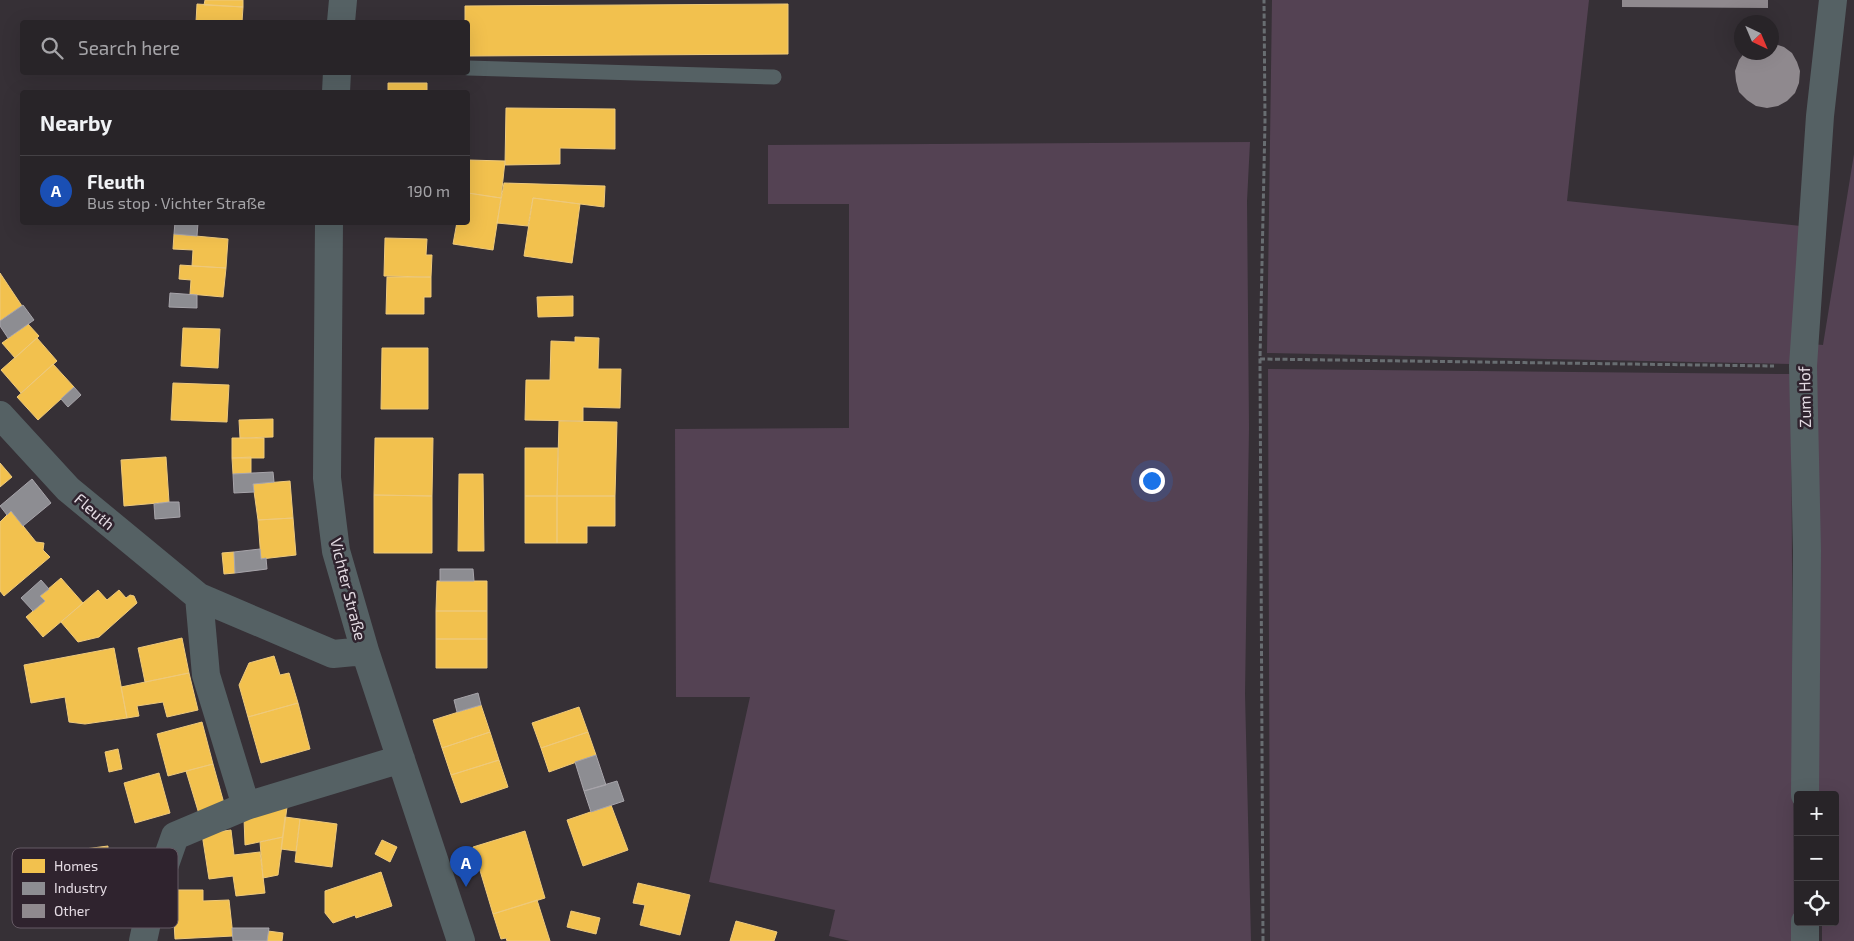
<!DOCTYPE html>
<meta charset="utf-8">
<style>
body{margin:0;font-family:"Exo 2",sans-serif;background:#302c30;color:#f1f3f6}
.controls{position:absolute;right:15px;bottom:15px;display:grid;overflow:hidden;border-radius:5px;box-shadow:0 5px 20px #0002}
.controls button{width:45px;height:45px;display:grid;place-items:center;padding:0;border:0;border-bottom:1px solid #444145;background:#282428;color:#f1f3f6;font:25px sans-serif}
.compass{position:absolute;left:1734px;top:15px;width:45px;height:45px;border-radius:50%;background:#282428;box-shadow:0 5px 20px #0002;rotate:136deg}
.you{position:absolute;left:1151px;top:480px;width:18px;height:18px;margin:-12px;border:4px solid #fff;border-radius:50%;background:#1a73e8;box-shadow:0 0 0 8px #1a73e833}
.badge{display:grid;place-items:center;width:32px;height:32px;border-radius:50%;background:#a79fa6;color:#fff;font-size:16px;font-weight:700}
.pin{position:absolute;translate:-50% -41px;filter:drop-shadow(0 1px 2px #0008)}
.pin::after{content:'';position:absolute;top:26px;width:18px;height:15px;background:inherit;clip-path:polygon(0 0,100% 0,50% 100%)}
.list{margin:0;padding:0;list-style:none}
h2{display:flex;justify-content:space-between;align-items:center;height:65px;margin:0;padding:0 20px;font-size:21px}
h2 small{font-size:16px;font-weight:400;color:#a5a4a8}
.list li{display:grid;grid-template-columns:32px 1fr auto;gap:15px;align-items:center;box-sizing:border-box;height:70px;padding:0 20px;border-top:1px solid #444145}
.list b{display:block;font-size:19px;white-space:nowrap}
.list p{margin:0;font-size:16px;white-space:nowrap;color:#a5a4a8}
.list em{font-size:16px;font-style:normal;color:#a5a4a8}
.icon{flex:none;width:28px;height:28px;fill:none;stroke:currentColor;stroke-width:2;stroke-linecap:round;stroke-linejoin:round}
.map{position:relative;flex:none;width:1854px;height:941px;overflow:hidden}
.search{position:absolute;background:#282428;box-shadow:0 5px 20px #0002;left:20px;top:20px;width:450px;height:55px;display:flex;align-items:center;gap:12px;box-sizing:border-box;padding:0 18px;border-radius:5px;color:#a5a4a8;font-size:19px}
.panel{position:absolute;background:#282428;box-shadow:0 5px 20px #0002;left:20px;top:90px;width:450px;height:135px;border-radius:5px}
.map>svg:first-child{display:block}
.green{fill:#544253}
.homes{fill:#f2c14e;stroke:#eec97b}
.industry{fill:#8d8d92;stroke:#a7a4aa}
.building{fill:#8f898e}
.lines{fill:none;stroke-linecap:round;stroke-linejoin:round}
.path{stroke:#686d71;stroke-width:3;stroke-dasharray:5 2.5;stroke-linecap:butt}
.service{stroke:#556164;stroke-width:15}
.minor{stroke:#556164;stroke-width:28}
.labels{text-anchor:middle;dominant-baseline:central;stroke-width:5;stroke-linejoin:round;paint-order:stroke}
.street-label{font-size:16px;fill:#e4dbe3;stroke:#2f232e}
.key{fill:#2f232e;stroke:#655a64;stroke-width:1}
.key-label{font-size:14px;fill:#e4dbe3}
</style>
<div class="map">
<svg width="1854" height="941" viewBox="0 0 1854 941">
<rect width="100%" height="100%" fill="#363036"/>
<path class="green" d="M1272,0H1589L1567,201L1801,226L1791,364L1267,353Z
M1250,142L1247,201L1249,428L1245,694L1251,941H850L829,936L835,910L709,882L750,697H676L675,429L849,428V204H768V145Z
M1854,154V941H1822V922H1835V795H1817L1811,344L1823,345Z
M1268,369L1791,374L1794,941H1270Z"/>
<path class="homes" d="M205,0H243V7L204,5Z
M197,4L243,7L242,22H196Z
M788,4V54L468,56V22H465V6Z
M388,83H427V92H388Z
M506,108L615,109V149L560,148V164L505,165Z
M468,160L505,161L501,198L468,193Z
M504,183L605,186L604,207L533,198L528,226L497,223Z
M468,193L501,198L493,250L453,244L457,222H468Z
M533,198L580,204L572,263L524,256Z
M174,234L228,239L226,268L192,266L193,250L173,249Z
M385,238L427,239L426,255H432L431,277L384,276Z
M180,265L226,268L223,297L190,294L191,280L179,279Z
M0,273L22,306L0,321Z
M387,277H431V297H424V314H386Z
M573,296V316L538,317L537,297Z
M28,324L39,336L15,358L2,343Z
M183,328L220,329L218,368L181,366Z
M575,337L599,338L598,369H621L620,408L583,407V421L525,420L526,380H550L551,341L575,342Z
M37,338L57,361L21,393L1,370Z
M382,348H428V409H381Z
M53,364L74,387L38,420L17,397Z
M173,383L229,385L227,422L171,420Z
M273,419V437L240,438L239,420Z
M559,421L617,422L615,496H557Z
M232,438H264V458H232Z
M375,438H433L432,496L374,495Z
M525,448H558L557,496H525Z
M166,457L169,502L124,506L121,460Z
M251,457V473L233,474L232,458Z
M0,463L12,477L0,487Z
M459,474H483L484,551H458Z
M290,481L293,518L258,520L253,484Z
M374,495L432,496V553H374Z
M525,496H557V543H525Z
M557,496H615V526H587V543H557Z
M11,511L36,542L44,543L43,550L50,557L4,596L0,591V522Z
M293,518L296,555L261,559L258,520Z
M234,552L235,573L224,574L222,553Z
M61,578L83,603L43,637L26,617L45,601L40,596Z
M437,581H487V611H436Z
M98,590L107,600L119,590L126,598L130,595L134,596L137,603L99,637L78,642L61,622Z
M436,611H487V639H436Z
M182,638L189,673L145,682L138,648Z
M436,639H487V668H436Z
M114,648L127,718L85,724L69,722L65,697L31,703L24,665Z
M274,656L280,675L289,673L298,703L248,717L239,685L249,663Z
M189,673L198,710L167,717L163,702L137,706L139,716L127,718L121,687Z
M298,703L310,749L261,763L248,717Z
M481,705L490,732L442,748L433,720Z
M579,707L588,732L541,748L532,723Z
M202,722L213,764L168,776L157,734Z
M490,732L499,760L451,775L442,748Z
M588,732L596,755L549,772L541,748Z
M118,749L122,769L109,772L105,752Z
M499,760L508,787L461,803L451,775Z
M213,764L225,807L199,814L186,771Z
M159,773L170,813L135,823L124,783Z
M611,805L628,850L583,866L567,820Z
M287,807L283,837L245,845L244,818Z
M285,817L300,819L296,851L281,849Z
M300,819L337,824L332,867L295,862Z
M231,830L234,855L260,852L265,893L236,896L233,876L209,879L202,834Z
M525,831L545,898L493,914L473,847Z
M283,837L278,875L263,878L260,842Z
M382,840L397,847L390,862L375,854Z
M108,846V867H76L77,850Z
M381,872L392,906L356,918L355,915L333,923L325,913V891Z
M638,883L690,895L680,935L640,925L645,905L633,903Z
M172,890H203V901L229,900L233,936L175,939Z
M537,900L550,941H507L506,938L501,939L493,914Z
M571,911L600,918L596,934L567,927Z
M736,921L777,932L774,941H730Z
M268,931L283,933L282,941H267Z"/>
<path class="industry" d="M175,222L198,223L197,236L174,234Z
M170,293L197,295V308L169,307Z
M23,305L34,320L8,338L0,326V321Z
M74,387L81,395L68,407L61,399Z
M273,472L274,482L253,484L254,492L234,493L233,474Z
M32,479L51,503L23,526L11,511L7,515L0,506Z
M169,502H179L180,517L155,519L154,504Z
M260,549L261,559L266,558L267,569L235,573L234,552Z
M440,569H473L474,581H440Z
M41,580L49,589L40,596L45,601L33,611L21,598Z
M478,693L481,705L457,712L454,700Z
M596,755L606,785L584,791L575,762Z
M617,781L624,801L591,812L584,791Z
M232,928H269L267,941H233Z"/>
<path class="building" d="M1622,0H1768V8L1622,7Z
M1772,43L1784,47L1792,53L1797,62L1800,71L1799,83L1795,93L1787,101L1778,106L1767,108L1756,106L1747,100L1739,92L1736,81L1735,71L1739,60L1745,52H1772Z"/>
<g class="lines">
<path class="path" d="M1260,359L1774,366
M1263,941L1260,359L1265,121L1264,0"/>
<path class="service" d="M468,68L774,77"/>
<path class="minor" d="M341,22L343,0
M336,92L337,72
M329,222L327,478L336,551L365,651L461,941
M0,415L68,489L199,597L206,675L246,806
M199,597L333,654L365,651
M1805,795L1807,551L1803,366L1820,116L1833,0
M143,941L151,904L175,836L246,806L401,759
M1805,941V922"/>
</g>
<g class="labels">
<g class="street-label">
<text transform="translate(1804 397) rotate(-91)">Zum Hof</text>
<text transform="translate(95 511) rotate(40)">Fleuth</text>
<text transform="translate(349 589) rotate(76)">Vichter Straße</text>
</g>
</g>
<rect x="12" y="848" width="166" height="80" rx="8" class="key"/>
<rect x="22" y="859" width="23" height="14" fill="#f2c14e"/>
<rect x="22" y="882" width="23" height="13" fill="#8d8d92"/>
<rect x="22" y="904" width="23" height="14" fill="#8f898e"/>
<g class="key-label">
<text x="54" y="871">Homes</text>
<text x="54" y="893">Industry</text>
<text x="54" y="916">Other</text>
</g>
</svg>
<div class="controls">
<button>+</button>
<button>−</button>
<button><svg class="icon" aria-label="locate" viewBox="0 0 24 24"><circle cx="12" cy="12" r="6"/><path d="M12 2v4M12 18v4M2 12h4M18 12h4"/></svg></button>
</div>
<svg class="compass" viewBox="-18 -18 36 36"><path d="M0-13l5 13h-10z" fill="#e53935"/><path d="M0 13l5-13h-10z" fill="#a5a4a8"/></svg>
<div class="you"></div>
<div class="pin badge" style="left:466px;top:887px;background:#1a4fb4">A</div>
<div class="search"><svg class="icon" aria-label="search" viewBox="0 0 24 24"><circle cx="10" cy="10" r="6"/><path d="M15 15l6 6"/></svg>Search here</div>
<section class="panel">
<h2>Nearby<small></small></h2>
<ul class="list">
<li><span class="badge" style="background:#1a4fb4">A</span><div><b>Fleuth</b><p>Bus stop · Vichter Straße</p></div><em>190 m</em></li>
</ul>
</section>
</div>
